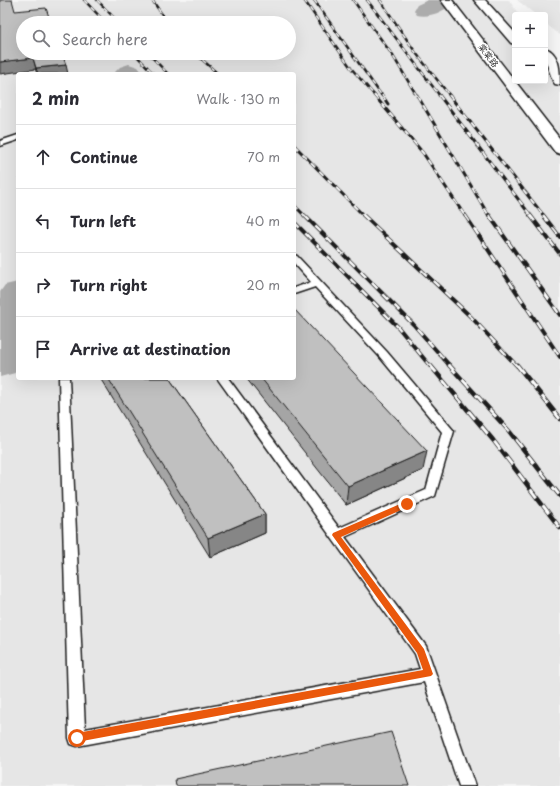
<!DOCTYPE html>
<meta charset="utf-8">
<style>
body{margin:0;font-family:"Playpen Sans","LXGW WenKai TC",sans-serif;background:#f7f7f7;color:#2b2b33}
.controls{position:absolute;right:12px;top:12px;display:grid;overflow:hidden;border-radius:4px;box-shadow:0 4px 16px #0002}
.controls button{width:36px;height:36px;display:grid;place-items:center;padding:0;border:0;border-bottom:1px solid #e1e1e2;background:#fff;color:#2b2b33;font:20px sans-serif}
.stop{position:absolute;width:12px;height:12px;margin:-9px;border:3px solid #ea580c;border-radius:50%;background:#fff}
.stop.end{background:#ea580c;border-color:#fff;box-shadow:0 1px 4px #0008}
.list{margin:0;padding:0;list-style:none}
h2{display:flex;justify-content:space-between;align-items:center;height:52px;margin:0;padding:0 16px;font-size:17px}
h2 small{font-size:13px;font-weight:400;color:#7c7c81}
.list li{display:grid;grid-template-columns:26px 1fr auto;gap:12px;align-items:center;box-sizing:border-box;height:64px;padding:0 16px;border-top:1px solid #e1e1e2}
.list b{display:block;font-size:15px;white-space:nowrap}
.list em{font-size:13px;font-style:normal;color:#7c7c81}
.icon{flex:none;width:22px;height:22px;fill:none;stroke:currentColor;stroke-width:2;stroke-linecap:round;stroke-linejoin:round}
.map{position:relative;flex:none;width:560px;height:786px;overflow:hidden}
.search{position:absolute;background:#fff;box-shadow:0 4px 16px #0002;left:16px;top:16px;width:280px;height:44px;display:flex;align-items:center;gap:10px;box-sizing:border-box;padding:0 14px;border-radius:22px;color:#7c7c81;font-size:15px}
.panel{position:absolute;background:#fff;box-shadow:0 4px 16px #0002;left:16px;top:72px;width:280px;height:308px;border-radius:4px}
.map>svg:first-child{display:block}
.built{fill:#e6e6e6;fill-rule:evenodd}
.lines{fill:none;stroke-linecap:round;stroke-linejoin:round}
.river{fill:#acacac;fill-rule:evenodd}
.service-casing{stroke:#1c1c1c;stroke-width:3}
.tertiary-casing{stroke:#1c1c1c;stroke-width:3}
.service{fill:#fff;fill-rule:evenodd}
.tertiary{fill:#fff;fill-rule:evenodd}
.rail-far3-casing{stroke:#1c1c1c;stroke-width:2.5}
.rail-far2-casing{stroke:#1c1c1c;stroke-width:3}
.rail-far1-casing{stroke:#1c1c1c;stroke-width:4}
.rail-casing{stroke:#1c1c1c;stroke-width:4.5}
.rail-far3{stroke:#fff;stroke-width:1.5;stroke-dasharray:5;stroke-linecap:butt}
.rail-far2{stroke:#fff;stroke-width:2;stroke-dasharray:6;stroke-linecap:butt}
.rail-far1{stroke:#fff;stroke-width:2.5;stroke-dasharray:8;stroke-linecap:butt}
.rail{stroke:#fff;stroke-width:3;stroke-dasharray:10;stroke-linecap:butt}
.wall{fill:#a5a5a5;stroke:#1c1c1c}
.shaded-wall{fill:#868686;stroke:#1c1c1c}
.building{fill:#c0c0c0;stroke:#1c1c1c}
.route{fill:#ea580c}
.labels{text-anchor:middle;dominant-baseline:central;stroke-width:3;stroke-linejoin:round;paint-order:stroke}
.far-street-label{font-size:9px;fill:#1c1c1c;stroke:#fff}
</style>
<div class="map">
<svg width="560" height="786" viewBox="0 0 560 786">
<rect width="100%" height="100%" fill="#f6f6f6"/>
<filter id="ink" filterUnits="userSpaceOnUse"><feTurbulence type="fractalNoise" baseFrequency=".025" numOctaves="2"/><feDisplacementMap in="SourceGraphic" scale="8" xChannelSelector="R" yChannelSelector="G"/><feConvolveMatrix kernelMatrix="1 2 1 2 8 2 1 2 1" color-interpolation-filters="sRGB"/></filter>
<g filter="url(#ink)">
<path class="built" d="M0,0H509L519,15H515V81H545V54L560,77V786H0ZM23,23H289V53H23ZM18,74H294V378H18Z
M517,0H560V35L545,23V15H536Z"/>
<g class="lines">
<path class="river" d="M428,0H455C447,11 430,18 417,15L414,10L417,5Z
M129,64L138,67L142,72L140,74H113L120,67Z
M18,282V367L15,373L0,377V292L5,285Z"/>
<g class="service-casing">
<path id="service" d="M18,135V140L0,146V141Z
M294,255L297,256L387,352L454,431L435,496L345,537L426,646L475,786H459L424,682L77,746L71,744L69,738L59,378H69L85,729L420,669L415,654L217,378H228L339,528L426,490L442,432L379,356L315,287L294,294V288L311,282L294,263Z"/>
</g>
<g class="tertiary-casing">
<path id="tertiary" d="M441,0H452L560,139V154L555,152Z
M474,0H485L515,33V44L511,43Z
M545,48C560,53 560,71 560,85L555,84L553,81L545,59Z"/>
</g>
<use href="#service" class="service"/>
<use href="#tertiary" class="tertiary"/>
<g class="rail-far3-casing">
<path id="rail-far3" d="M84,0L106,23
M97,0L119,23
M152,0L168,23
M304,0L351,68L375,96
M314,0L382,96
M353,0L393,56L417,96
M367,0L440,96
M380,0L416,53L450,96
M134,53L154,74
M148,53L168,74
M195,53L218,74"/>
</g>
<g class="rail-far2-casing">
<path id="rail-far2" d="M374,95L423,153L465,216
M382,95L388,104
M417,95L489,216
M439,95L531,216
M449,95L544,216
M294,145L364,216
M294,205L305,216"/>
</g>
<g class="rail-far1-casing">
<path id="rail-far1" d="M304,215L413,324L450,366
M363,215L472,318L517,366
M465,215L560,357
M489,215L560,315
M530,215L560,254
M543,215L560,237
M294,222L398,327L430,366"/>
</g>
<g class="rail-casing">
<path id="rail" d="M430,365L493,440L560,528
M449,365L509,431L560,496
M517,365L560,419"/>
</g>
<use href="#rail-far3" class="rail-far3"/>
<use href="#rail-far2" class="rail-far2"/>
<use href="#rail-far1" class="rail-far1"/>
<use href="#rail" class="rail"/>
</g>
<path class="wall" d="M15,11L68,74H37Z
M100,378H169L265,514V533L210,557Z
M246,378H294L423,470L346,505Z"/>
<path class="shaded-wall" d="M33,58L36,69L0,74V62Z
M66,65L68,74H38L36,68Z
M427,451L423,470L346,505L348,486Z
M265,514V533L210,557L208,538Z"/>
<path class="building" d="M0,0H12L15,11L46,8L51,23H23V53H62L66,65L36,68L33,58L0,62Z
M294,309L427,451L348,486L261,378H294Z
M108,378H169L265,514L208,538Z
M391,732L409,786H176L175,779Z"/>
</g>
<path class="route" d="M407,501L411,504L410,506L341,537L424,649L433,674L431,676L77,742L74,741V734L77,733L423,670L417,653L332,535L333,533Z"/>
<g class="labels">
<g class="far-street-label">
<text transform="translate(489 55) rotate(53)">棠棠路</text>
</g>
</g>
</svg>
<div class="controls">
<button>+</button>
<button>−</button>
</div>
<div class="stop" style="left:77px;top:738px"></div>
<div class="stop end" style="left:407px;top:504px"></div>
<div class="search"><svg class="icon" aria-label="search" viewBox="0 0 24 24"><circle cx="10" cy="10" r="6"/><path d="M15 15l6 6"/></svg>Search here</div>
<section class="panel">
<h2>2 min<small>Walk · 130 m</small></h2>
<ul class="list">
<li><svg class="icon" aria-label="ahead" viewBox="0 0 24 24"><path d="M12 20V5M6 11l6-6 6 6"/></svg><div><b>Continue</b></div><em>70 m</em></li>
<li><svg class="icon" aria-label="left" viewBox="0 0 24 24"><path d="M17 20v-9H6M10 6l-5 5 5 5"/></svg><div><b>Turn left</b></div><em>40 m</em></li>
<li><svg class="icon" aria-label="right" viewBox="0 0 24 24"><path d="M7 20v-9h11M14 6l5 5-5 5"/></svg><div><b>Turn right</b></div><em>20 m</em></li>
<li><svg class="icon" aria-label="arrive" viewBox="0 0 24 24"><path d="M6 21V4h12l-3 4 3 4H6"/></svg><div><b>Arrive at destination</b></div></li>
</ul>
</section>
</div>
